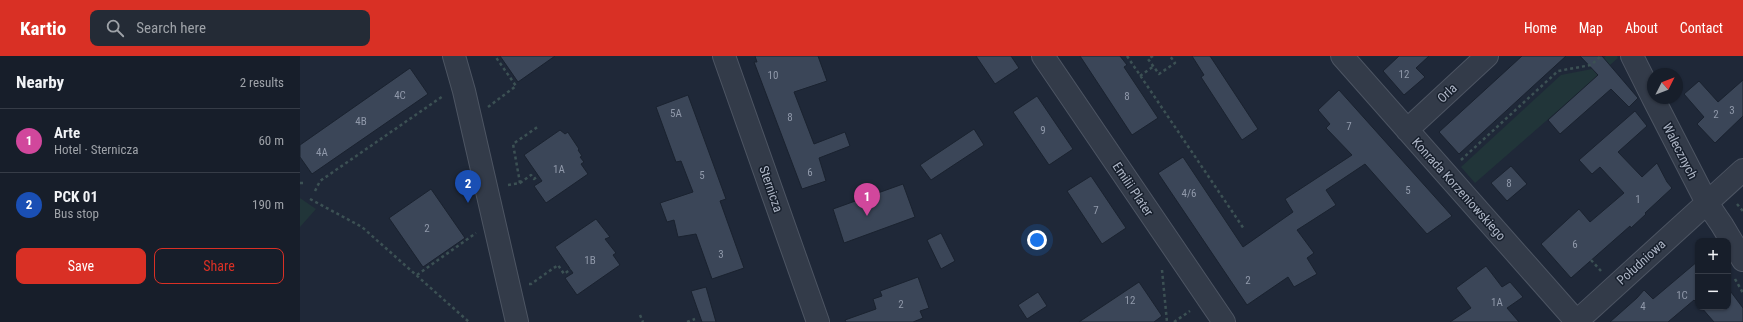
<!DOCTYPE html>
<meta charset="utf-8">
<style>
body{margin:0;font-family:"Roboto Condensed",sans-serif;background:#242b36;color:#f1f3f6}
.controls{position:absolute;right:12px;bottom:12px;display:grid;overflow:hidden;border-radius:8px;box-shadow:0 1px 3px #0004}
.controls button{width:36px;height:36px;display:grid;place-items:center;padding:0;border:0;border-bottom:1px solid #363c47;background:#171e2a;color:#f1f3f6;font:20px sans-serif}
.compass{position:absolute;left:1347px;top:12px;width:36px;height:36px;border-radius:50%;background:#171e2a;box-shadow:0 1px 3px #0004;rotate:48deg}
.you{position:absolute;left:737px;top:184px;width:14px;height:14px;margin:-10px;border:3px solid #fff;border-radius:50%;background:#1a73e8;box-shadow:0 0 0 6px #1a73e833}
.badge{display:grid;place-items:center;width:26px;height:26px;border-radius:50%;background:#d93025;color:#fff;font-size:13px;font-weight:700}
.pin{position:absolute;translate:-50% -33px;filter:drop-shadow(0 1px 2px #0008)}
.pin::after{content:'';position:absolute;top:21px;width:14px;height:12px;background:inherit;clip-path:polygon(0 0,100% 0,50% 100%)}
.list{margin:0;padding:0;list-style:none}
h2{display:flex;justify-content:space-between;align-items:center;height:52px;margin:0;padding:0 16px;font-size:17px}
h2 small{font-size:13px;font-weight:400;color:#9ea2a8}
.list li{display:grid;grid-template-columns:26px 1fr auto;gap:12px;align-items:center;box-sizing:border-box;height:64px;padding:0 16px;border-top:1px solid #363c47}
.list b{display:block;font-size:15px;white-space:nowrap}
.list p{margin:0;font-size:13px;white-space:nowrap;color:#9ea2a8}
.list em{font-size:13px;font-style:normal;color:#9ea2a8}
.actions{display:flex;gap:8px;padding:12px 16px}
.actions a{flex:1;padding:9px 0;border:1px solid #d93025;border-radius:8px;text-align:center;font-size:14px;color:#d93025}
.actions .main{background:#d93025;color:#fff}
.icon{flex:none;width:22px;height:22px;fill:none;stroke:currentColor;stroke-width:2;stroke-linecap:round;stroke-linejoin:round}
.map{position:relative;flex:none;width:1443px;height:266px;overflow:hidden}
header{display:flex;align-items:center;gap:24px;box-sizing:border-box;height:56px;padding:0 20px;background:#d93025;color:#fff}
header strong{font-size:19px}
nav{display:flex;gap:22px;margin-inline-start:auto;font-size:14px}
.search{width:280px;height:36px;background:#242b36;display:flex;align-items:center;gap:10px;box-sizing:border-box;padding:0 14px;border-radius:8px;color:#9ea2a8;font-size:15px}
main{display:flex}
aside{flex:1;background:#171e2a}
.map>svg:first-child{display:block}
.green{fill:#213539}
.building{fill:#3b4658;stroke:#1a222f}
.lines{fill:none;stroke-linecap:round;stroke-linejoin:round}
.minor-casing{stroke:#4d5563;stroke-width:24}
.path{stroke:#3c5154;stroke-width:2.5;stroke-dasharray:3 3;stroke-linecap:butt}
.minor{stroke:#333b49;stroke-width:22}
.labels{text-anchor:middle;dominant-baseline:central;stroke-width:3;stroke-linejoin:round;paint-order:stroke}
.number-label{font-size:11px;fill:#9099aa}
.street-label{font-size:13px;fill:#adb5c5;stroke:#18202d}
</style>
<header>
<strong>Kartio</strong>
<div class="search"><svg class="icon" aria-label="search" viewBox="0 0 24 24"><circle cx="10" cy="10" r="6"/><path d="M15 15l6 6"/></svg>Search here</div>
<nav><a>Home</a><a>Map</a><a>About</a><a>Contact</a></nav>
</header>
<main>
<aside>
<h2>Nearby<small>2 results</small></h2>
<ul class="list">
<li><span class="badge" style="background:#d1479c">1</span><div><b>Arte</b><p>Hotel · Sternicza</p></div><em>60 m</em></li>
<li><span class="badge" style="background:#1a4fb4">2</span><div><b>PCK 01</b><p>Bus stop</p></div><em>190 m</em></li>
</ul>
<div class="actions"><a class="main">Save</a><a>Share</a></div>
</aside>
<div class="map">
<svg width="1443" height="266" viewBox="0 0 1443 266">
<rect width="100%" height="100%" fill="#1f2838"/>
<path class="green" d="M1306,0H1317L1318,2L1175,127L1161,111L1261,19L1292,13Z
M0,142L16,153L0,171Z"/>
<path class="building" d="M200,0H255L218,26Z
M455,0H518L527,25L494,36L514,88L545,76L550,90L519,102L526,125L502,133L454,6H457Z
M676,0H711L719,12L695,28Z
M780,0H820L827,9L824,11L858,62L832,79Z
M892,0H910L958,73L942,84L901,21L904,19Z
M1099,0H1129L1116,12L1125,21L1104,39L1083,15Z
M1222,0H1266L1159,98L1139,76Z
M1280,0H1302L1338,42L1329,51L1311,33L1260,78L1248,64L1298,19Z
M110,12L128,38L12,118L0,101V89Z
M1443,24V60L1415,87L1397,68L1404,61L1384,38L1399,25L1418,46Z
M1039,34L1152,160L1127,178L1065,108L1026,134L1036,149L997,174L1014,197L1007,202L1017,218L994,231L988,221L947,249L858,117L883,101L943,191L993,156L985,143L1052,99L1026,72L1030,68L1018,54Z
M388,39L426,143L420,145L444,212L412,223L396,178L378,181L374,164L367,166L360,147L393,136L381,105L376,106L356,51Z
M737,40L773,93L749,109L713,56Z
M1335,55L1347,70L1318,96L1342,121L1357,107L1367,126L1372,132L1345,157L1346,158L1331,172L1330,170L1271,222L1241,188L1279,153L1290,166L1324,137L1300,111L1292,118L1279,104Z
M674,73L684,89L631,124L620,109Z
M260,74L265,78L268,76L269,78L279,93L278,94L282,100L280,101L284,106L281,108L288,118L246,147L234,130L242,125L224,99Z
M1211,110L1227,128L1207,145L1191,127Z
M791,120L826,172L802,188L767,135Z
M603,128L615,161L544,187L533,153Z
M131,133L165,182L123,211L89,162Z
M296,163L310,181L305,183L316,197L313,199L320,209L277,239L265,222L273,217L255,191Z
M641,177L655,205L641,213L627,184Z
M1398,205V248L1394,244L1368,266H1310L1337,242L1344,234L1353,243Z
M1186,210L1202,231L1210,226L1223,241L1207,252L1219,266H1150L1171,252L1156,232Z
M618,221L629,252L620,255L623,262L613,266H546L545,264L576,253L573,243L582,240L580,235Z
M839,226L862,260L854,266H779Z
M406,231L416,266H402L391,235Z
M1428,232L1443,252V266H1414L1401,251H1428Z
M738,236L747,250L727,263L718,249Z"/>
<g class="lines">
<g class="minor-casing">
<path id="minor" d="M154,0L164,35L217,266
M424,0L518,266
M743,0L924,266
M1042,0L1277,266
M1332,0L1353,42
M1353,42L1407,147L1422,169L1443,204
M1107,74L1187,0
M1276,266L1443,114"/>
</g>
<path class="path" d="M827,0L944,173
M853,0L848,3L859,18L875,7L870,0
M840,20L854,10
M188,51L216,30L195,0
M1161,104L1258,15L1291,9L1301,0
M0,127H4
M220,127L231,119L234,123L238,120
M208,129L220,127L213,88L239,70
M15,135L20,125L143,40
M10,143L62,171L169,266
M1437,148L1442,154L1439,156
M1291,204L1301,215
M862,214L867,266
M117,219L176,177
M1435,223L1443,237
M229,228H231L258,209L264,218L271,213
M340,259L343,266
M387,266L395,263
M874,266L890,255"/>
<use href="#minor" class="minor"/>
</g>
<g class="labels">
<g class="number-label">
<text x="1104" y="18">12</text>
<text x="473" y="19">10</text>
<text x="100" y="39">4C</text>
<text x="827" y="40">8</text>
<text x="1432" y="54">3</text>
<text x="376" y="57">5A</text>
<text x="1416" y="58">2</text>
<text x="490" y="61">8</text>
<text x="61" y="65">4B</text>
<text x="1049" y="70">7</text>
<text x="743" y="74">9</text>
<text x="22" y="96">4A</text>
<text x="259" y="113">1A</text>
<text x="510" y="116">6</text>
<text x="402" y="119">5</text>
<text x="1209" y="127">8</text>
<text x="1108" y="134">5</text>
<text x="889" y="137">4/6</text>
<text x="1338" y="143">1</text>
<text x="796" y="154">7</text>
<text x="127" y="172">2</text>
<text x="1275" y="188">6</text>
<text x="421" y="198">3</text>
<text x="290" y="204">1B</text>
<text x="948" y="224">2</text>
<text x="1382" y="239">1C</text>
<text x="830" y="244">12</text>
<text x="1197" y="246">1A</text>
<text x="601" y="248">2</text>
<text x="1343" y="250">4</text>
</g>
<g class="street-label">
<text transform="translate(1147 37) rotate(-43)">Orla</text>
<text transform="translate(1380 95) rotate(63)">Walecznych</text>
<text transform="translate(471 133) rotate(71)">Sternicza</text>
<text transform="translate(833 133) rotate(56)">Emilii Plater</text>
<text transform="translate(1159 133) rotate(48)">Konrada Korzeniowskiego</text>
<text transform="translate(1341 206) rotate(-42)">Południowa</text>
</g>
</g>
</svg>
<div class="controls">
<button>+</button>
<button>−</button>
</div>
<svg class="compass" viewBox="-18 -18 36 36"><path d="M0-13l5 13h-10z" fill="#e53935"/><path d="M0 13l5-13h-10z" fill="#9ea2a8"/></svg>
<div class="you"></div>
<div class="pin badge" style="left:567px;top:160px;background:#d1479c">1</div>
<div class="pin badge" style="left:168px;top:147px;background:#1a4fb4">2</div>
</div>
</main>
